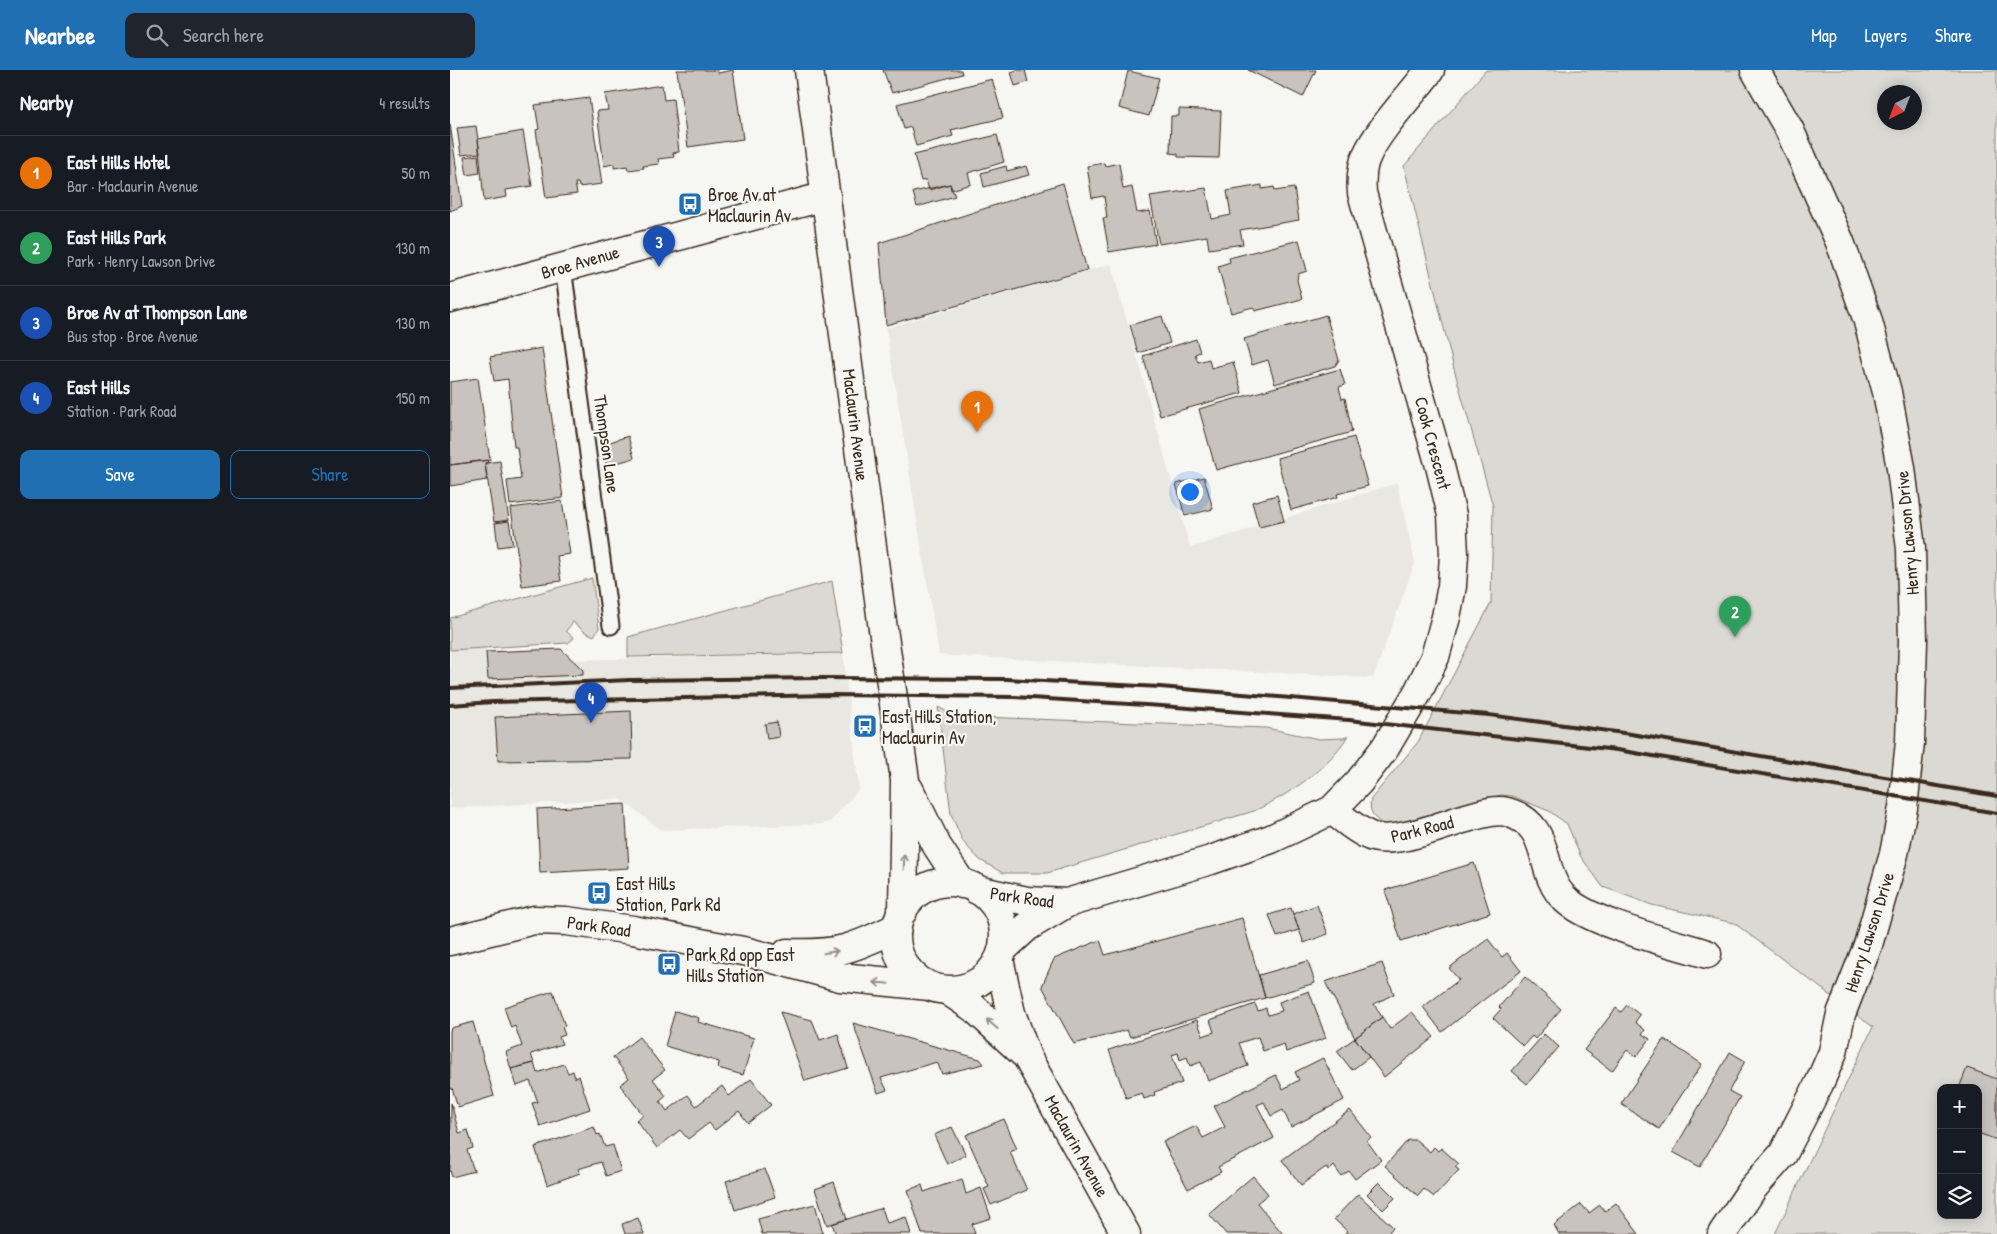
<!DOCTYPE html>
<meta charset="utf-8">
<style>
body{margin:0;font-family:"Patrick Hand",sans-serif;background:#20242c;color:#f1f3f6}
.controls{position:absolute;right:15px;bottom:15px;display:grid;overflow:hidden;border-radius:10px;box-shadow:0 2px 12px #0003}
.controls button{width:45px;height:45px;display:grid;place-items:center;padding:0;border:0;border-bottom:1px solid #363941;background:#171b24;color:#f1f3f6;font:25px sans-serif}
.compass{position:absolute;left:1427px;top:15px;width:45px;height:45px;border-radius:50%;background:#171b24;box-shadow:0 2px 12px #0003;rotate:222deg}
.you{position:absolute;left:739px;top:421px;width:18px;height:18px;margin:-12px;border:4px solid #fff;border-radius:50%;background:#1a73e8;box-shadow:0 0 0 8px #1a73e833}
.badge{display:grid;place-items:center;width:32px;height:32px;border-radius:50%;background:#1f6fb2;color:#fff;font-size:16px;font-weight:700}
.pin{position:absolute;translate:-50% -41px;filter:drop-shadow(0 1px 2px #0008)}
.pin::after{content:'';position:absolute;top:26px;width:18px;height:15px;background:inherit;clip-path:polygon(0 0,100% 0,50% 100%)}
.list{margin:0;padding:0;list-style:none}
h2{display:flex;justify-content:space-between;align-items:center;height:65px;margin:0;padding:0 20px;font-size:21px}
h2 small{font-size:16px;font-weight:400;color:#9ea1a6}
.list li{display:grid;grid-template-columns:32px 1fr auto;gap:15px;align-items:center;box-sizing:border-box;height:75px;padding:0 20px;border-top:1px solid #363941}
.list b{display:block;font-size:19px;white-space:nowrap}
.list p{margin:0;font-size:16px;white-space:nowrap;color:#9ea1a6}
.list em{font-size:16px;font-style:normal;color:#9ea1a6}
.actions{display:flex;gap:10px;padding:15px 20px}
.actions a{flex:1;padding:11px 0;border:1px solid #1f6fb2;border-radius:10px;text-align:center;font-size:18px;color:#1f6fb2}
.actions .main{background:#1f6fb2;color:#fff}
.icon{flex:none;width:28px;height:28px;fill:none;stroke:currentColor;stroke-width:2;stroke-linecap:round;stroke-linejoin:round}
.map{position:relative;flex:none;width:1547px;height:1164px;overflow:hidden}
header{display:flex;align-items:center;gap:30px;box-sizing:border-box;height:70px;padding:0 25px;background:#1f6fb2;color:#fff}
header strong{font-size:24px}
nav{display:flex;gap:28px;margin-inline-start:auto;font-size:18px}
.search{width:350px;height:45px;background:#20242c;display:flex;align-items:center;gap:12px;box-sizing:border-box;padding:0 18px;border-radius:10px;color:#9ea1a6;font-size:19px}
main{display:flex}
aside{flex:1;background:#171b24}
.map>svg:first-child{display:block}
.built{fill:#e8e7e2}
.green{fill:#dad9d3;stroke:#8a8278;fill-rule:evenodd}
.building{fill:#c8c3be;stroke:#3b2a1e}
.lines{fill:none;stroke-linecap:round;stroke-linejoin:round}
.lane-casing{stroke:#3b2a1e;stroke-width:19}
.street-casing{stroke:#3b2a1e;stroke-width:31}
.secondary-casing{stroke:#3b2a1e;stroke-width:31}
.lane{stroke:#f6f6f2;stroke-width:15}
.street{stroke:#f6f6f2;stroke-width:28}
.secondary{stroke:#f6f6f2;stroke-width:28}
.rail{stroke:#3b2a1e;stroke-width:4}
.oneway{stroke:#989088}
.labels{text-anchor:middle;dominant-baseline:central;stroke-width:4.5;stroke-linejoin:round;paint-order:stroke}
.poi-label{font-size:18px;fill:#3b2a1e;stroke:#f6f6f2;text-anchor:start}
.street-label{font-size:18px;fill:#3b2a1e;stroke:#f6f6f2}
</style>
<header>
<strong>Nearbee</strong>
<div class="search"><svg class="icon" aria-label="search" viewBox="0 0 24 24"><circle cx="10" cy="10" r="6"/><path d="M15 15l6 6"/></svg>Search here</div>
<nav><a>Map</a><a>Layers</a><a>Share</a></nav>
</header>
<main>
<aside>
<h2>Nearby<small>4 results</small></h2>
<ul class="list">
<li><span class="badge" style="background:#e8710a">1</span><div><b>East Hills Hotel</b><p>Bar · Maclaurin Avenue</p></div><em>50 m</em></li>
<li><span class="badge" style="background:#2e9e5b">2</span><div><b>East Hills Park</b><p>Park · Henry Lawson Drive</p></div><em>130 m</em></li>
<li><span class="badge" style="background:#1a4fb4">3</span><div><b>Broe Av at Thompson Lane</b><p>Bus stop · Broe Avenue</p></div><em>130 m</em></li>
<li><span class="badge" style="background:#1a4fb4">4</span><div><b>East Hills</b><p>Station · Park Road</p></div><em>150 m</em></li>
</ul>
<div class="actions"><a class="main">Save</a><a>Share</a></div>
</aside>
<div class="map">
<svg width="1547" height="1164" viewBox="0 0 1547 1164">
<rect width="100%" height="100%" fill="#f6f6f2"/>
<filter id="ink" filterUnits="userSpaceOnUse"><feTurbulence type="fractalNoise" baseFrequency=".02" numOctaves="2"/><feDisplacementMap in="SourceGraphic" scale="10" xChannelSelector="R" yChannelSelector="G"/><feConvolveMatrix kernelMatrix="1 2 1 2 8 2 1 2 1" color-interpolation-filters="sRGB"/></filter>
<g filter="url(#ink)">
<path class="built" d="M661,194L740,478L947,413L965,493L923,608L489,585L436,258Z
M36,577V582L111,579L122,590L393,583L409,719L381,751L372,754L211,760L171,729L0,738V580Z"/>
<path class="green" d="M1036,0H1547V1164H1325L1423,957L1284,853L1202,835L1153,817L1131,787L1117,754L1099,741L1062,726L1051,725L941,755L933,754C924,749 918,741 921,729L968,672L1041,533L1043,436L1004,299L954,96ZM1434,22H1464V52H1434ZM1491,1018H1528V1145H1491Z
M142,508L149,558L144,566L135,562L123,552L116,561L124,568L118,573L0,580V548Z
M382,511L393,583L178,587V567Z
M488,637L505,646L816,658L869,669L894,668L898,666C876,700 840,724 804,741L597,803H553L530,790L513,772L501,744Z"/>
<path class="building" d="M227,0H267L268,3L283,0L293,69L238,77Z
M433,0H511L512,4L442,23Z
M567,0H575L578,12L565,16L561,2Z
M798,0H866L853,27Z
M678,1L709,8L699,46L669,38Z
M542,9L553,48L501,60L503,66L466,76L461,57L454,59L447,34Z
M212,15L214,30L223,29L229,82L223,83L224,87L208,89L209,94L193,96L194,98L178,100L177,96L164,98V94L154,96L147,41L158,40L155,24Z
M139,28L152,114L129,117L128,113H125L127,124L96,128L86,60L89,59L85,35Z
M729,39L771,41L769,88L728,87V84L720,83L721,46H729Z
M0,54L12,136L0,141Z
M26,56L30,83L11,85L7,58Z
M73,61L82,116L56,120L57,127L34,131L28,69Z
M547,65L554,92L518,103L521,114L501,120L500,114L479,120L476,110L471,111L464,85Z
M28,85L30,103L17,105L14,87Z
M654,93L655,96L669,93L673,119L682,117L687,143L700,141L706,174L659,182L653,148H657L654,126L642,128L637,96Z
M556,96L557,101L576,96L579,105L534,117L531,103Z
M613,113L637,200L436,255L429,173Z
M500,114L505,126L467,137L463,122Z
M812,115V119L824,117L825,121L844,118L849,150L790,160L793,174L759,179L757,166L709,174L700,126L756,118L762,149L781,145L777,121Z
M849,170L857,201L848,204L847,210L852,229L805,241L803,237L781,243L768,196L780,192L779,188Z
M876,245L889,290L885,296L825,314L818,290L802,295L794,269Z
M712,246L720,273L688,283L680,255Z
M746,269L750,282L745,284L748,292L759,289L761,298L783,292L792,323L710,346L693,286Z
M92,278L113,428L60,435L57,411L71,409L67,377H64L58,309L44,311L40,287Z
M890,299L895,315L889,317L892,329L895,328L902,362L766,400L749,339Z
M28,308L40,390L0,395V312Z
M178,366L184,388L157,396L151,375Z
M904,367L918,416L887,424L888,427L841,440L827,388Z
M37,390L38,393H35L37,410L0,416V395Z
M50,391L59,450L44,452L35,393Z
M754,407L763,439L735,446L726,414Z
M827,425L834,451L809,457L802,432Z
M112,431L120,484L107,486L111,511L72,516L61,438Z
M59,451L63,475L48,477L45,453Z
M111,579L133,600V605L38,609L36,582Z
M181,641L182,689L48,691L45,647Z
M327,652L329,667L317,669L315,654Z
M175,734L179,798L90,803L87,739Z
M1024,793L1040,843L951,871L935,820Z
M867,835L878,864L854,873L843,844Z
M841,838L849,860L827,867L819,845Z
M792,848L815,928L680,967L677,960L624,974L592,916L604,889L650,870L655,885Z
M1038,869L1052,887L1057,883L1071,901L992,962L973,937L1009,910L999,898Z
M858,891L865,913L815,928L809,905Z
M932,893L944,924L924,934L932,947L905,968L875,912Z
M1075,907L1111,939L1085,969L1082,966L1073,976L1043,948L1051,939L1049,937Z
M103,921L115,956L112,957L115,965L109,967L112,974L81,984L84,993L61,999L56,982L72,976L65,956L61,958L54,937Z
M859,921L876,968L836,982L834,974L813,981L808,967L789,973L798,996L758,1011L751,992L740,996L737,987L730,990L728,983L722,985L732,1013L704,1022L705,1025L694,1029L692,1023L676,1028L659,980L747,950L753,966L764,962L760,950L805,934L808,941L816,938L818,945L832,941L829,932Z
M1177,935L1190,945L1185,952L1195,960L1192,964L1200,969L1186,987L1177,980L1162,1001L1134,980L1166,938L1171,942Z
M225,941L249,948L248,952L304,968L293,1005L268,998L269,992L215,976Z
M330,942L362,950L370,970L388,964L398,998L355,1011Z
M962,942L984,967L934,1007L905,968L932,947L940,959Z
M23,952L44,1026L8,1037L2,1018L0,1019V961L1,958Z
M403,953L530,989L534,994L492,1004L487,992L431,1008L437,1020L428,1023Z
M1094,964L1109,977L1077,1014L1062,1001Z
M189,967L215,1000L203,1009L216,1026L210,1031L217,1041L238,1025L246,1036L272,1016L279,1026L301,1009L321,1035L298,1053L289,1041L265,1060L259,1053L238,1069L230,1060L207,1078L186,1050L193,1045L170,1015L179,1008L163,987Z
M905,968L919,987L902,1000L887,981Z
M1214,969L1252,994L1209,1059L1171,1034Z
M1280,982L1295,991L1279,1021L1290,1027L1250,1097L1223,1082Z
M873,988L894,1030L841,1057L833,1040L821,1046L814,1032L807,1035L824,1068L768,1097L771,1102L738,1119L713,1072L746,1056L753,1068L775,1057L764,1036L826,1005L833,1019L849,1010L845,1002Z
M84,993L87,1003L114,994L118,1003L123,1001L125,1008L129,1006L140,1039L90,1056L82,1033L88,1032L80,1011L67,1016L61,999Z
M1517,998L1547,1009V1070L1528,1063V1018H1509Z
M1,1033L9,1063L18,1060L23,1078L17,1080L24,1101L2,1107L0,1100Z
M900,1040L921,1067L917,1071L931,1090L905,1109L899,1101L891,1106L884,1096L879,1101L876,1097L851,1115L832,1090Z
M554,1049L567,1079L560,1082L577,1120L541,1135L534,1119L539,1117L516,1065Z
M144,1057L147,1065L150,1064L155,1077L163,1075L171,1101L156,1106L151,1092L128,1099L130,1103L97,1115L85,1077Z
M502,1057L516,1085L497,1094L484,1065Z
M958,1070H966L980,1082L984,1077L988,1081L991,1078L1009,1094L1005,1097L1009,1100L984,1127L974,1119L968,1126L935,1096Z
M315,1099L325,1127L285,1140L276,1111Z
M803,1106L818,1124L807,1133L833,1164H776L759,1144Z
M512,1109L516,1124L531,1118L541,1148L522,1154L525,1164H472L458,1120L472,1115L474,1122Z
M384,1112L397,1149L377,1155L365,1119Z
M929,1112L945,1128L933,1140L917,1124Z
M908,1124L943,1157L939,1162L941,1164H894L897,1161L884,1149Z
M1166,1133L1189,1164H1109L1104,1155L1131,1134L1139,1143L1150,1135L1155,1141Z
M365,1134L373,1164H312L308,1149Z
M432,1138L437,1153L456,1147L461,1164H386L382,1154Z
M188,1148L194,1164H175L172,1154Z"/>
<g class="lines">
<g class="lane-casing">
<path id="lane" d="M113,197L161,556"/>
</g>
<g class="street-casing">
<path id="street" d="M0,228L376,126
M882,740C894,749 906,760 920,766C944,776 994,754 1020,747C1031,744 1045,739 1057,742C1105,756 1086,801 1115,829C1139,853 1222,873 1257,884
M527,820L577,831L617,833
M553,879L577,857L617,833L761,790L821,769L882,740L909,712L935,678L968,622L985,587L996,547L1002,516L1004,484L1002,445L990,396L912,123C911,110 911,97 917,85C928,60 963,23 980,0"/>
</g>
<g class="secondary-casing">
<path id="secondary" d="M359,0L432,552L455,710L453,841
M459,719L487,776L512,814
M446 866a54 54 0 1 1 108 0a54 54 0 1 1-108 0Z
M0,871L84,850L116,851L183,860L298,882L390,907L480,916
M337,883C387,885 403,879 447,857
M549,889L561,943L577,987L676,1164
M497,920L524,938L573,983
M1272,1164L1303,1118L1333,1084L1369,1014L1383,982L1391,944L1418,875L1444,784L1453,738L1460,672L1463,571L1461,479L1451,398L1437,322L1417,248L1390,172L1339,59L1305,0"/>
</g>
<use href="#lane" class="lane"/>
<use href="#street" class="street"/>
<use href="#secondary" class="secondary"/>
<path class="rail" d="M0,618L179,610L370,608L557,609L710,617L1039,645L1181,664L1547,726
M0,635L43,632L381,625L564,627L712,636L899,650L1167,680L1547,743"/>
</g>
<defs><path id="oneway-shaft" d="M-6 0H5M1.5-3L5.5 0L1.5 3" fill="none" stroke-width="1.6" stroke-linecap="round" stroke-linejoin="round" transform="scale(1.25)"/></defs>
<g class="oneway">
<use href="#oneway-shaft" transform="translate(454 792) rotate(-88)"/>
<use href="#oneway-shaft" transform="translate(381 882) rotate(-9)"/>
<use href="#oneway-shaft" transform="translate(431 913) rotate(-174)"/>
<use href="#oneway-shaft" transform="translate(542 954) rotate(-139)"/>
</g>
</g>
<defs>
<g id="bus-square" transform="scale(1.25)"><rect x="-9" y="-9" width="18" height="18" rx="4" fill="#1f6fb2" stroke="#f6f6f2"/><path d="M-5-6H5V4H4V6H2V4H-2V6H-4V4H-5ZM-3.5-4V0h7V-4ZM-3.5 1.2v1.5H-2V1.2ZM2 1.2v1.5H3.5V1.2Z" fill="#fff"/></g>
</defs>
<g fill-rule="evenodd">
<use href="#bus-square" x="240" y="134"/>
<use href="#bus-square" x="415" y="656"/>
<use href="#bus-square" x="149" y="823"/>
<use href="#bus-square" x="219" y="894"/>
</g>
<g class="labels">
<g class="poi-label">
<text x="258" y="124">Broe Av at<tspan x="258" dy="21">Maclaurin Av</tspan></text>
<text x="432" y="646">East Hills Station,<tspan x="432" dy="21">Maclaurin Av</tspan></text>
<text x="166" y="813">East Hills<tspan x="166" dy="21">Station, Park Rd</tspan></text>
<text x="236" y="884">Park Rd opp East<tspan x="236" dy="21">Hills Station</tspan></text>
</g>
<g class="street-label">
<text transform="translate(130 192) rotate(-16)">Broe Avenue</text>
<text transform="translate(406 355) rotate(83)">Maclaurin Avenue</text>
<text transform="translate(983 373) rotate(75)">Cook Crescent</text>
<text transform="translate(157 374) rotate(82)">Thompson Lane</text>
<text transform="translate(1457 463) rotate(-95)">Henry Lawson Drive</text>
<text transform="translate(972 759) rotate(-14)">Park Road</text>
<text transform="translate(572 827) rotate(8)">Park Road</text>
<text transform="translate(149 856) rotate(8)">Park Road</text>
<text transform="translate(1419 862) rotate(-72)">Henry Lawson Drive</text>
<text transform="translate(627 1076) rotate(61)">Maclaurin Avenue</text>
</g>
</g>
</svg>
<div class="controls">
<button>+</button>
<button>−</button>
<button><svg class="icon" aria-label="layers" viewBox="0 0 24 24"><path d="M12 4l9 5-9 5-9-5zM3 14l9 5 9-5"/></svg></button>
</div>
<svg class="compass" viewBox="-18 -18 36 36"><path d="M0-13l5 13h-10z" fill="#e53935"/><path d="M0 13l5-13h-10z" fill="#9ea1a6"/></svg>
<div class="you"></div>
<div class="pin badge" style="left:527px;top:362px;background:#e8710a">1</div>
<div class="pin badge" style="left:1285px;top:567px;background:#2e9e5b">2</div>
<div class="pin badge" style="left:209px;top:197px;background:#1a4fb4">3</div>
<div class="pin badge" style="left:141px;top:653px;background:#1a4fb4">4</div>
</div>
</main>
